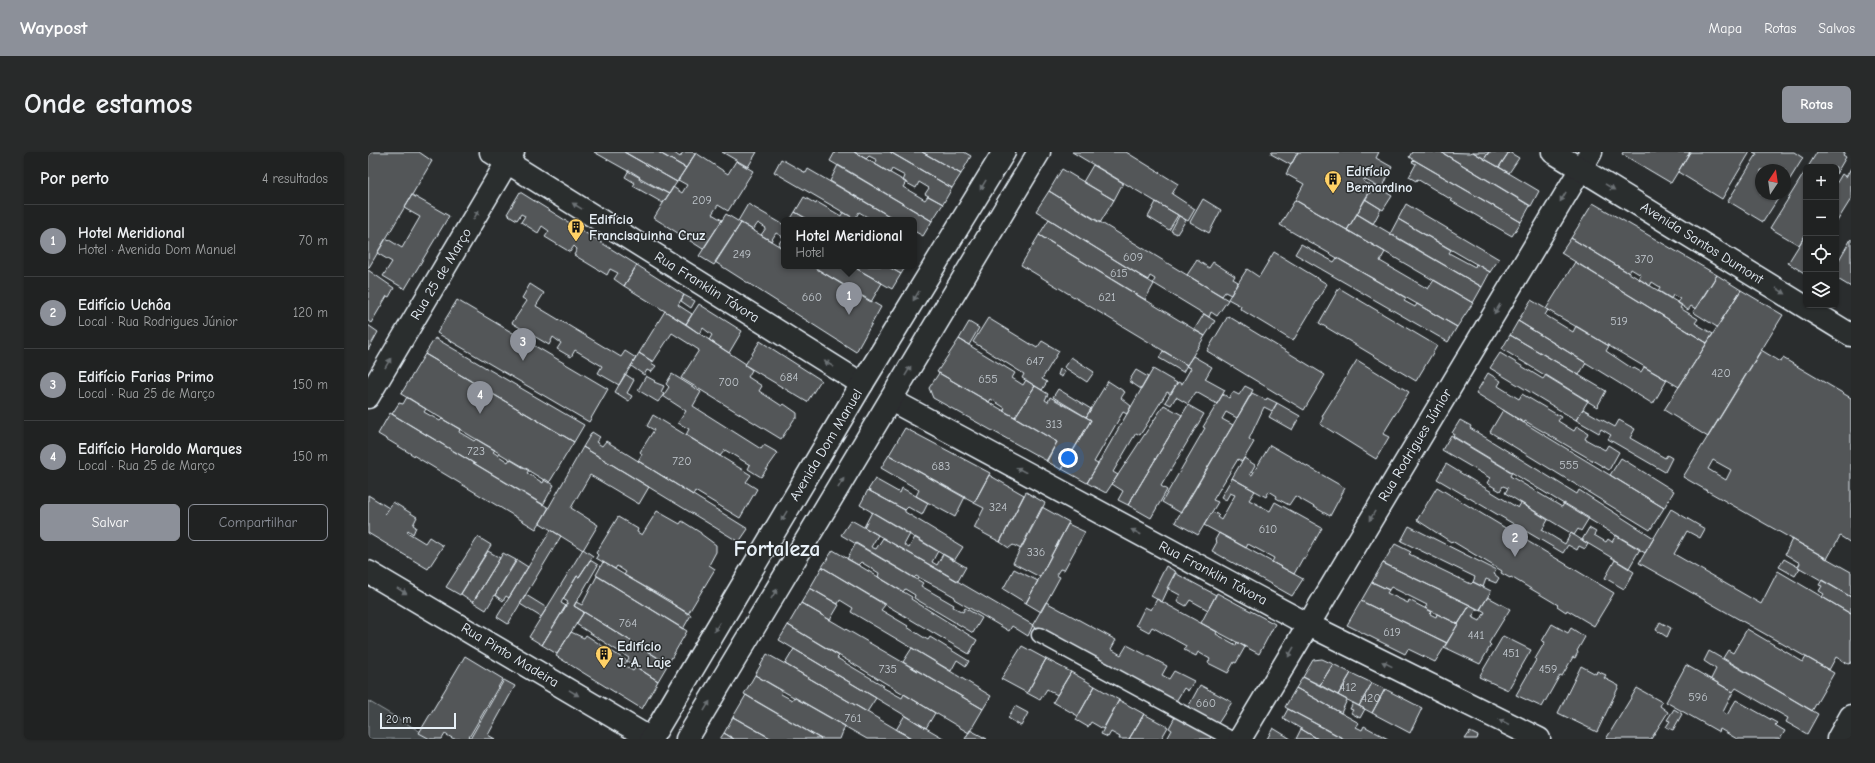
<!DOCTYPE html>
<html lang="pt">
<meta charset="utf-8">
<style>
body{margin:0;font-family:"Comic Neue",sans-serif;background:#282a2a;color:#f1f3f6}
.controls{position:absolute;right:12px;top:12px;display:grid;overflow:hidden;border-radius:6px;box-shadow:0 1px 3px #0004}
.controls button{width:36px;height:36px;display:grid;place-items:center;padding:0;border:0;border-bottom:1px solid #3d3f40;background:#202222;color:#f1f3f6;font:20px sans-serif}
.compass{position:absolute;left:1387px;top:12px;width:36px;height:36px;border-radius:50%;background:#202222;box-shadow:0 1px 3px #0004;rotate:13deg}
.scale{position:absolute;left:12px;bottom:10px;width:76px;box-sizing:border-box;padding-left:4px;border:2px solid #e8f1f8;border-top:0;font-size:11px;line-height:14px;white-space:nowrap;color:#e8f1f8;-webkit-text-stroke:3px #2a2d2e;paint-order:stroke}
.you{position:absolute;left:700px;top:306px;width:14px;height:14px;margin:-10px;border:3px solid #fff;border-radius:50%;background:#1a73e8;box-shadow:0 0 0 6px #1a73e833}
.badge{display:grid;place-items:center;width:26px;height:26px;border-radius:50%;background:#8c9099;color:#fff;font-size:13px;font-weight:700}
.pin{position:absolute;translate:-50% -33px;filter:drop-shadow(0 1px 2px #0008)}
.pin::after{content:'';position:absolute;top:21px;width:14px;height:12px;background:inherit;clip-path:polygon(0 0,100% 0,50% 100%)}
.popup{position:absolute;left:413px;top:65px;width:136px;height:52px;box-sizing:border-box;display:grid;place-content:center;border-radius:6px;background:#202222;filter:drop-shadow(0 1px 3px #0005);font-size:13px;white-space:nowrap;color:#a2a4a5}
.popup b{font-size:15px;color:#f1f3f6}
.popup::after{content:'';position:absolute;left:50%;top:100%;margin-left:-8px;border:8px solid transparent;border-top-color:#202222}
.list{margin:0;padding:0;list-style:none}
h2{display:flex;justify-content:space-between;align-items:center;height:52px;margin:0;padding:0 16px;font-size:17px}
h2 small{font-size:13px;font-weight:400;color:#a2a4a5}
.list li{display:grid;grid-template-columns:26px 1fr auto;gap:12px;align-items:center;box-sizing:border-box;height:72px;padding:0 16px;border-top:1px solid #3d3f40}
.list b{display:block;font-size:15px;white-space:nowrap}
.list p{margin:0;font-size:13px;white-space:nowrap;color:#a2a4a5}
.list em{font-size:13px;font-style:normal;color:#a2a4a5}
.actions{display:flex;gap:8px;padding:12px 16px}
.actions a{flex:1;padding:9px 0;border:1px solid #8c9099;border-radius:6px;text-align:center;font-size:14px;color:#8c9099}
.actions .main{background:#8c9099;color:#fff}
.icon{flex:none;width:22px;height:22px;fill:none;stroke:currentColor;stroke-width:2;stroke-linecap:round;stroke-linejoin:round}
.map{position:relative;flex:none;width:1483px;height:587px;overflow:hidden;border-radius:6px}
header{display:flex;align-items:center;gap:24px;box-sizing:border-box;height:56px;padding:0 20px;background:#8c9099;color:#fff}
header strong{font-size:19px}
nav{display:flex;gap:22px;margin-inline-start:auto;font-size:14px}
.intro{display:flex;align-items:center;justify-content:space-between;box-sizing:border-box;height:96px;padding:0 24px}
h1{margin:0;font-size:28px}
.button{padding:10px 18px;border-radius:6px;background:#8c9099;color:#fff;font-size:14px;font-weight:700}
main{display:flex;gap:24px;padding:0 24px}
aside{flex:1;background:#202222;border-radius:6px;box-shadow:0 1px 3px #0004}
.map>svg:first-child{display:block}
.green{fill:#424648;stroke:#959ca0}
.building{fill:#535759;stroke:#e8f1f8;fill-rule:evenodd}
.lines{fill:none;stroke-linecap:round;stroke-linejoin:round}
.service-casing{stroke:#e8f1f8;stroke-width:17}
.minor-casing{stroke:#e8f1f8;stroke-width:25}
.secondary-casing{stroke:#e8f1f8;stroke-width:25}
.primary-casing{stroke:#e8f1f8;stroke-width:25}
.service{stroke:#2a2d2e;stroke-width:14}
.minor{stroke:#2a2d2e;stroke-width:22}
.secondary{stroke:#2a2d2e;stroke-width:22}
.primary{stroke:#2a2d2e;stroke-width:22}
.oneway{fill:#6c7275}
.labels{text-anchor:middle;dominant-baseline:central;stroke-width:3;stroke-linejoin:round;paint-order:stroke}
.number-label{font-size:12px;fill:#c3cad0}
.poi-label{font-size:14px;font-weight:bold;fill:#e8f1f8;stroke:#2a2d2e;text-anchor:start}
.street-label{font-size:14px;fill:#e8f1f8;stroke:#2a2d2e}
.town-label{font-size:22px;font-weight:bold;fill:#e8f1f8;stroke:#2a2d2e}
</style>
<header>
<strong>Waypost</strong>
<nav><a>Mapa</a><a>Rotas</a><a>Salvos</a></nav>
</header>
<div class="intro"><h1>Onde estamos</h1><a class="button">Rotas</a></div>
<main>
<aside>
<h2>Por perto<small>4 resultados</small></h2>
<ul class="list">
<li><span class="badge">1</span><div><b>Hotel Meridional</b><p>Hotel · Avenida Dom Manuel</p></div><em>70 m</em></li>
<li><span class="badge">2</span><div><b>Edifício Uchôa</b><p>Local · Rua Rodrigues Júnior</p></div><em>120 m</em></li>
<li><span class="badge">3</span><div><b>Edifício Farias Primo</b><p>Local · Rua 25 de Março</p></div><em>150 m</em></li>
<li><span class="badge">4</span><div><b>Edifício Haroldo Marques</b><p>Local · Rua 25 de Março</p></div><em>150 m</em></li>
</ul>
<div class="actions"><a class="main">Salvar</a><a>Compartilhar</a></div>
</aside>
<div class="map">
<svg width="1483" height="587" viewBox="0 0 1483 587">
<rect width="100%" height="100%" fill="#2a2d2e"/>
<filter id="ink" filterUnits="userSpaceOnUse"><feTurbulence type="fractalNoise" baseFrequency=".025" numOctaves="2"/><feDisplacementMap in="SourceGraphic" scale="8" xChannelSelector="R" yChannelSelector="G"/><feConvolveMatrix kernelMatrix="1 2 1 2 8 2 1 2 1" color-interpolation-filters="sRGB"/></filter>
<g filter="url(#ink)">
<path class="green" d="M0,549L65,587H0Z"/>
<path class="building" d="M3,0H51L64,9L0,117V5Z
M226,0H256L309,30L301,42Z
M256,0H290L318,16L309,30Z
M290,0H305L312,5L315,0H324L327,2L318,16Z
M354,0H389L380,15Z
M467,0H486L538,30L535,35L557,48L560,44L575,52L564,69L462,9Z
M486,0H522L584,36L575,52L557,42L561,36L551,30L548,36L535,29L537,24L524,17L522,21L507,12L509,8L501,4L498,7Z
M522,0H554L593,22L584,36Z
M554,0H596L603,4L593,22Z
M704,0H758L810,32L804,42L827,57L820,69Z
M904,0H930L923,13L903,2Z
M930,0H1011L1008,6L1024,15L1014,37L996,27L995,29L1005,35L979,78L927,48L936,32L918,22Z
M1044,0H1073L1162,54L1153,70L1041,5Z
M1073,0L1102,1L1105,0L1171,39L1163,54Z
M1105,0H1121L1116,7Z
M1121,0H1141L1131,15L1116,7Z
M1141,0L1151,6L1141,21L1131,15Z
M1255,0H1322L1303,31L1254,2Z
M1322,0H1382L1354,47L1310,20Z
M1385,0H1426L1435,6L1417,35V18H1393V42H1413L1395,70L1360,49L1389,2Z
M1449,0H1477L1475,3L1478,5L1468,22V15H1440Z
M328,1L360,22L368,9L385,19L360,59L350,53L344,62L354,68L335,97L286,66L305,35L314,41L319,33L310,28Z
M413,7L438,21L440,17L528,68H499L501,66L491,60L487,67L406,20Z
M1046,8L1153,70L1144,84L1083,49L1084,48L1049,27L1048,29L1041,25L1048,12L1044,10Z
M470,13L564,69L555,84L546,79V68H528L462,29Z
M725,13L755,31L746,48L715,30Z
M1483,16V47L1468,71V32L1474,22L1478,25Z
M694,17L746,48L732,71L681,39Z
M261,18L272,25L271,27L301,42L295,51L265,34L267,31L257,25Z
M1438,18V82L1431,93L1402,76Z
M1006,33L1024,44L1015,58L997,47Z
M681,39L860,148L849,164L843,160L841,165L785,131L787,127L782,124L780,128L776,126L668,59Z
M152,40L269,113L256,134L246,127L250,121L242,117L239,123L206,103L209,97L206,94L202,100L177,85L181,79L174,74L170,81L153,70L157,64L153,62L149,68L139,62Z
M44,43L81,64L37,137L15,124L24,110L9,101L18,86L34,96L52,65L36,56Z
M436,45L448,52L449,50L473,64L475,60L489,68H441L427,60Z
M835,47L853,58L841,81L822,70Z
M997,47L1013,57L1005,72L989,62Z
M927,48L1017,100L1012,109L1060,137L1066,128L1105,151L1089,175L912,73Z
M788,50L810,63L801,78L780,65Z
M1225,51L1349,123L1328,157L1323,154L1320,158L1310,151L1312,147L1305,143L1303,147L1290,139L1292,135L1284,130L1282,134L1271,127L1273,123L1263,117L1261,121L1203,86Z
M380,52L416,73V97L410,93L415,85L408,81L403,89L393,83L398,76L390,71L385,78L370,69Z
M1038,52L1131,107L1122,120L1030,67Z
M427,60L441,68H422Z
M358,62L373,71L346,113L331,104Z
M989,62L1114,135L1105,151L979,78Z
M811,64L818,68L809,82L803,79Z
M681,67L786,132L777,148L671,83Z
M1030,67L1083,98L1081,101L1107,115L1108,112L1122,120L1114,135L1022,82Z
M373,71L416,97V114H444L513,155L488,200L347,110Z
M1438,82V122L1420,111Z
M671,83L837,184L819,213L653,113Z
M1203,86L1314,153L1312,156L1330,167L1327,171L1345,182L1339,191L1193,101Z
M1483,87V135L1468,126V113Z
M933,92L966,110L969,106L1038,146L1036,149L1047,155L1049,152L1089,175L1080,190L927,102Z
M906,100L959,132L925,189L872,157L873,154L860,147L879,117L891,125Z
M829,108L841,116L845,110L867,124L865,127L870,130L863,143L857,140L854,144L819,123Z
M1207,110L1339,191L1311,235L1178,157Z
M269,113L316,143L310,153L324,162L318,172L256,134Z
M444,114H484L514,131L503,150Z
M484,114H519L533,122L524,137Z
M519,114H538L533,122Z
M0,118L26,136L21,145L19,144L3,171L0,169Z
M1349,123L1373,138L1349,175L1325,160Z
M162,132L176,141L168,154L253,205L257,199L268,206L251,233L230,221L234,214L207,198L203,205L189,197L193,191L185,185L181,193L144,171L159,149L154,146Z
M971,136L1069,194L1048,229L951,171Z
M1373,138L1415,163L1340,285L1296,258Z
M316,143L327,149L323,156L313,149Z
M89,148L240,237L221,270L69,181Z
M1163,148L1180,158L1177,163L1205,180L1208,174L1241,194L1238,199L1265,217L1266,216L1273,220L1276,215L1299,228L1285,252L1150,169Z
M331,152L374,179L361,201L341,188L344,183L335,176L332,182L318,172Z
M297,159L378,212L377,213L384,218L380,225L394,234L391,239L414,254L416,252L429,261V266H427L413,287L313,226L331,198L304,181L285,210L271,201Z
M836,162L847,169L837,184L826,178Z
M860,164L957,223L936,258L839,199Z
M620,166L669,196L674,189L691,199L674,227L679,230L674,238L654,226L656,222L605,190Z
M1150,169L1218,211L1211,223L1142,183Z
M601,170L611,176L601,193L591,187Z
M0,173L10,180L0,198Z
M1142,183L1238,239L1229,255L1134,197Z
M67,186L216,273L206,290L57,202Z
M591,187L647,221L644,226L655,233L658,228L667,234L647,265L635,259L637,256L623,247L621,250L569,220Z
M392,189L453,228L439,250L377,213Z
M1393,198L1413,210L1415,206L1483,246V391L1472,384L1459,407L1315,325ZM1345,308L1363,318L1358,328L1340,317Z
M795,199L819,213L815,220L791,206Z
M271,201L284,209L283,211L288,214L283,220L279,218L276,223L263,214Z
M1132,201L1175,227L1178,223L1220,249L1208,268L1122,216Z
M57,202L206,290L181,331L33,242Z
M825,204L844,215L837,227L857,238L849,252L828,240L820,252L808,245L803,253L797,250L810,230L814,232L823,216L818,214Z
M703,205L726,220L719,230L696,215Z
M989,208L1041,240L1015,282L1021,285L1008,307L952,272L955,266L954,264Z
M692,217L697,219L694,225L690,223Z
M785,217L809,231L803,242L799,240L772,283L768,281L745,320L750,323L738,341L719,331Z
M768,218L780,225L773,237L761,229Z
M571,221L689,290L679,309L565,246L561,236Z
M1120,221L1133,229L1130,234L1151,247L1154,242L1193,265L1190,269L1206,279L1209,274L1220,281L1217,287L1237,298L1240,293L1251,300L1241,318L1157,269L1156,271L1108,241Z
M257,222L266,228L259,241L264,244L261,249L247,240Z
M304,222L333,240L325,254L393,297L396,293L410,301L393,325L380,317L382,313L357,298L352,304L318,283L321,277L310,271L318,259L295,244L301,235L298,232Z
M278,224L287,229L286,230L296,234L293,240L296,242L290,250L270,238Z
M740,229L757,240L753,246L763,254L759,262L755,260L726,310L730,312L719,331L694,317L723,268L718,265Z
M667,234L680,242L677,248L680,250L682,245L723,268L694,318L678,309L689,290L647,265Z
M877,234L885,238L869,266L858,260L854,267L865,273L813,361L794,350L837,276L835,275L855,242L861,246L865,240L871,243Z
M690,237L723,257L718,265L685,245Z
M884,241L898,248L899,246L909,251L904,259L896,255L881,287L886,290L874,310L870,307L845,348L850,350L830,383L807,370Z
M39,245L58,257L56,260L72,269L74,267L92,277L91,280L106,289L108,287L127,298L125,300L140,310L142,307L161,318L159,321L175,331L177,327L186,333L175,353L24,262L31,251L35,252Z
M909,251L932,264L924,278L901,265Z
M796,253L814,263L760,353L750,348L755,339L744,332Z
M820,253L836,262L793,334L799,338L783,366L760,353Z
M1215,257L1247,275L1251,268L1267,277L1262,286L1297,306L1299,303L1304,306L1297,320L1240,287L1243,283L1233,277L1231,281L1208,268Z
M1135,258L1296,356L1282,378L1122,280Z
M22,261L181,356L168,377L10,282Z
M285,263L383,323L378,330L389,337L372,366L327,339L325,343L270,309L274,302L272,300L286,278L279,274Z
M1092,268L1103,274L1102,276L1209,342L1211,338L1286,386L1277,401L1085,285L1086,282L1084,281Z
M537,276L622,321L606,351L521,303Z
M224,280L232,285L228,290L234,294L238,289L380,377L371,390L215,295Z
M1083,283L1144,320L1142,324L1194,355L1196,351L1221,366L1213,379L1210,377L1206,383L1137,341L1140,336L1135,334L1132,339L1119,331L1122,326L1074,298Z
M902,293L977,336L962,364L927,344L921,353L908,346L909,344L901,339L898,345L864,326L876,306L887,313L882,322L884,323Z
M215,295L281,335L271,352L222,323L203,356L230,373L215,398L172,371Z
M521,303L597,345L587,365L548,344L551,338L513,316Z
M1253,306L1306,339L1296,356L1242,323Z
M1078,312L1150,356L1153,351L1180,368L1174,378L1197,392L1203,381L1220,392L1217,397L1211,394L1209,398L1200,393L1195,401L1069,327Z
M621,323L656,343L632,390L606,376L616,356L606,351Z
M864,326L887,339L881,348L902,359L907,350L954,376L937,406H935L926,422L904,410L906,406L880,392L878,396L836,373L844,360L851,363L849,365L853,368L867,343L862,341L858,348L853,345Z
M507,327L532,341L534,336L560,351L554,363L540,355L537,358L500,338Z
M1069,335L1246,441L1226,474L1199,458L1198,460L1189,454L1190,453L1143,425L1142,426L1133,421L1134,419L1084,389L1083,390L1049,368Z
M500,338L537,358V360L595,395L586,409L492,353Z
M658,340L677,351L653,397L645,393L641,396L632,390Z
M0,343L21,356L17,362L25,350L49,365L45,373L48,375L45,382L40,378L39,380L57,391L61,385L75,394L60,417L0,381Z
M674,355L701,370L672,425L645,411Z
M1303,357L1337,377L1332,386L1319,379L1306,402L1393,452L1410,419L1483,462V511L1480,512L1468,505L1461,518L1271,411Z
M289,359L312,372L314,369L333,381V382L348,393V400L341,413L347,417L320,462L303,451L304,450L256,423L258,420L249,414L247,417L228,406L230,403L228,401L250,365L270,377L269,380L274,383Z
M504,360L542,382L536,393L541,396L547,385L570,399L564,410L569,413L575,402L598,415L590,429L496,375Z
M483,368L510,383L503,395L508,397L515,386L665,473L660,484L644,474L641,479L586,447L587,445L573,437L548,424L546,426L473,383Z
M700,372L717,380L696,418L692,417L688,423L692,425L673,460L658,451Z
M1041,374L1128,418L1126,422L1131,426L1128,431L1118,427L1115,435L1105,430L1107,425L1033,389Z
M1221,376L1228,380L1226,383L1238,390L1240,387L1244,390L1248,383L1272,397L1261,416L1214,388Z
M183,378L193,384L140,472L129,465Z
M851,381L935,427L924,444L844,399L849,390L847,388Z
M110,385L123,393L92,443L78,435Z
M1424,387L1483,420V445L1430,415L1432,411L1417,402Z
M488,391L555,431L553,434L586,453L585,455L595,460L597,456L614,466L605,481L546,446L547,443L537,437L535,440L510,425L511,421L493,410L490,413L479,407Z
M1027,392L1043,400L1041,402L1103,432L1105,430L1123,439L1112,458L1015,411Z
M215,397L225,404L211,425L209,424L195,447L193,451L198,454L174,493L161,485Z
M465,398L544,445L543,447L609,488L601,502L454,415Z
M120,399L132,406L105,450L93,442Z
M135,401L148,408L118,458L105,450Z
M1416,407L1432,416L1427,424L1411,415Z
M149,408L160,415L141,446L138,444L135,449L127,443Z
M222,408L230,413L206,454L216,460L189,502L174,493L200,450L195,447L209,424L211,425Z
M1247,408L1266,420L1256,437L1237,426Z
M235,410L323,463L315,477L228,423Z
M1015,411L1102,453L1090,472L1057,456L1059,453L1023,435L1021,438L1004,430Z
M798,414L808,420L794,450L783,444Z
M454,415L517,453L513,458L540,474L539,475L560,488L562,485L601,509L598,514L589,508L583,519L483,460L485,456L472,448L470,452L442,436Z
M646,417L670,429L658,451L635,437Z
M807,421L848,443L840,458L822,448L818,454L809,449L812,443L799,436Z
M229,424L319,479L300,512L206,454L208,450L214,453Z
M1454,428L1483,445V462L1454,445L1456,442L1451,439L1454,434L1451,433Z
M1004,430L1021,438L1019,441L1040,451L1041,448L1064,460L1062,462L1068,465L1069,462L1090,472L1079,491L993,449Z
M442,436L471,453L462,468L433,451Z
M849,441L907,472L891,502L833,471Z
M158,443L179,456L173,465L152,452Z
M1120,445L1142,457L1121,491L1123,493L1112,512L1076,495L1102,453L1109,457L1104,465L1112,469L1117,460L1112,457Z
M789,447L849,480L848,482L868,493L869,490L877,495L868,511L866,510L860,521L840,511L842,507L830,500L828,504L816,498L818,494L784,475L781,480L768,473L777,455L783,458Z
M993,449L1079,491L1067,510L1040,497L1037,502L979,473Z
M678,450L748,488L743,497L753,503L759,493L799,514L794,523L801,527L806,519L826,529L820,539L816,536L807,551L734,513L664,474Z
M433,451L615,557L601,581L420,473Z
M216,460L300,512L290,529L259,509L261,506L208,472Z
M1292,470L1303,476L1299,485L1288,478Z
M1184,472L1200,481L1203,476L1217,485L1209,499L1210,500L1207,506L1205,505L1194,524L1192,523L1174,555L1148,543L1168,508L1167,507L1177,490L1174,489Z
M420,473L471,504L469,506L516,534L514,535L534,546L536,542L567,561L558,576L411,488Z
M1379,477L1435,510L1438,505L1466,521L1444,559L1355,506L1360,498L1365,501Z
M203,480L216,486L218,483L236,495L234,498L238,500L240,497L259,509L256,513L265,519L268,515L290,529L274,557L188,504Z
M1135,484L1163,498L1140,538L1111,525Z
M654,494L678,507L659,541L633,527Z
M544,496L623,544L615,557L535,510Z
M426,497L508,546L499,560L417,512Z
M1341,499L1450,562L1439,582L1418,570L1420,566L1368,536L1365,540L1343,527L1348,517L1336,509Z
M399,502L417,512L545,587H499L387,523Z
M97,504L135,527L100,587H86L77,582L74,587H62L51,581Z
M678,507L703,520L689,543L679,537L672,548L659,541Z
M954,507L965,512L952,533L935,525L945,508Z
M965,512L983,521L970,543L952,533Z
M1318,513L1365,540L1355,560L1359,563L1368,548L1409,571L1407,573L1417,579L1412,587H1369L1352,577L1351,580L1298,550Z
M1213,514L1228,522L1229,519L1238,523L1236,526L1251,534L1229,580L1190,561Z
M703,520L727,534L710,564L685,550Z
M983,521L1004,531L991,554L970,543Z
M387,523L414,539L413,542L424,548L426,545L477,574L472,587H453L376,542Z
M935,525L979,548L973,561L928,536Z
M136,528L147,534L120,583L127,587H102Z
M1004,531L1017,537L1004,561L991,554Z
M832,533L864,550L849,573L819,557Z
M727,534L751,548L735,577L723,570L720,575L708,568Z
M928,536L991,571L988,575L994,578L996,574L1020,587H976L920,557L917,555Z
M1269,536L1294,550L1292,554L1300,560L1283,587H1238Z
M1017,537L1054,556L1042,581L1004,561Z
M378,543L389,550L453,587H404L365,565Z
M751,548L776,562L761,587H751L752,585L743,580L740,585L733,582Z
M985,551L997,557L992,566L983,561L985,558L982,557Z
M647,554L660,561L653,574L640,566Z
M920,557L960,578L976,587H950L915,566Z
M1306,557L1314,562L1305,578L1298,575L1302,569L1299,568Z
M776,562L800,575L793,587H761Z
M537,563L558,576L577,587H545L528,578Z
M808,563L844,583L842,587H799L804,578L801,576Z
M365,565L404,587H366L356,581Z
M905,576L923,587H899Z
M933,577L950,587H928Z
M602,578L619,587H597Z
M1102,580L1110,584L1109,587H1097Z
M356,581L366,587H352Z"/>
<g class="lines">
<g class="service-casing">
<path id="service" d="M671,483L863,587"/>
</g>
<g class="minor-casing">
<path id="minor" d="M123,0L494,232
M0,245L145,0
M523,248L939,472L1171,587
M872,587L1223,0
M1470,587L1483,564"/>
</g>
<g class="secondary-casing">
<path id="secondary" d="M0,420L283,587"/>
</g>
<g class="primary-casing">
<path id="primary" d="M1185,0L1483,183
M283,587L494,232L636,0
M319,587L671,0"/>
</g>
<use href="#service" class="service"/>
<use href="#minor" class="minor"/>
<use href="#secondary" class="secondary"/>
<use href="#primary" class="primary"/>
</g>
<defs><path id="oneway-solid" d="M-6-.8H1V-3.2L6.5 0L1 3.2V.8H-6Z"/></defs>
<g class="oneway">
<use href="#oneway-solid" transform="translate(615 33) rotate(121)"/>
<use href="#oneway-solid" transform="translate(1242 35) rotate(32)"/>
<use href="#oneway-solid" transform="translate(1195 45) rotate(121)"/>
<use href="#oneway-solid" transform="translate(209 54) rotate(-148)"/>
<use href="#oneway-solid" transform="translate(108 63) rotate(-59)"/>
<use href="#oneway-solid" transform="translate(1413 139) rotate(32)"/>
<use href="#oneway-solid" transform="translate(548 144) rotate(121)"/>
<use href="#oneway-solid" transform="translate(1129 157) rotate(121)"/>
<use href="#oneway-solid" transform="translate(20 211) rotate(-59)"/>
<use href="#oneway-solid" transform="translate(461 212) rotate(-148)"/>
<use href="#oneway-solid" transform="translate(540 219) rotate(-59)"/>
<use href="#oneway-solid" transform="translate(653 318) rotate(-152)"/>
<use href="#oneway-solid" transform="translate(473 331) rotate(-59)"/>
<use href="#oneway-solid" transform="translate(416 364) rotate(121)"/>
<use href="#oneway-solid" transform="translate(1004 364) rotate(121)"/>
<use href="#oneway-solid" transform="translate(768 380) rotate(-152)"/>
<use href="#oneway-solid" transform="translate(34 439) rotate(31)"/>
<use href="#oneway-solid" transform="translate(406 442) rotate(-59)"/>
<use href="#oneway-solid" transform="translate(349 475) rotate(121)"/>
<use href="#oneway-solid" transform="translate(923 500) rotate(120)"/>
<use href="#oneway-solid" transform="translate(1019 512) rotate(-154)"/>
<use href="#oneway-solid" transform="translate(206 541) rotate(31)"/>
<use href="#oneway-solid" transform="translate(339 554) rotate(-59)"/>
<use href="#oneway-solid" transform="translate(1136 570) rotate(-154)"/>
</g>
</g>
<defs>
<g id="building-pin" transform="scale(0.9)"><path d="M0 17L-7.5 6A9.5 9.5 0 1 1 7.5 6Z" fill="#ffd166" stroke="#2a2d2e"/><path d="M-4-6H4V6H1V3H-1V6H-4ZM-2.5-4.3h1.7v1.8h-1.7ZM.8-4.3h1.7v1.8H.8ZM-2.5-1h1.7V.8h-1.7ZM.8-1h1.7V.8H.8Z" fill="#111"/></g>
</defs>
<g fill-rule="evenodd">
<use href="#building-pin" x="965" y="27"/>
<use href="#building-pin" x="208" y="75"/>
<use href="#building-pin" x="236" y="502"/>
</g>
<g class="labels">
<g class="number-label">
<text x="334" y="48">209</text>
<text x="374" y="102">249</text>
<text x="765" y="105">609</text>
<text x="1276" y="107">370</text>
<text x="751" y="121">615</text>
<text x="444" y="145">660</text>
<text x="739" y="145">621</text>
<text x="1251" y="169">519</text>
<text x="667" y="209">647</text>
<text x="1353" y="221">420</text>
<text x="421" y="225">684</text>
<text x="620" y="227">655</text>
<text x="361" y="230">700</text>
<text x="686" y="272">313</text>
<text x="108" y="299">723</text>
<text x="314" y="309">720</text>
<text x="1201" y="313">555</text>
<text x="573" y="314">683</text>
<text x="630" y="355">324</text>
<text x="900" y="377">610</text>
<text x="668" y="400">336</text>
<text x="260" y="471">764</text>
<text x="1024" y="480">619</text>
<text x="1108" y="483">441</text>
<text x="1143" y="501">451</text>
<text x="520" y="517">735</text>
<text x="1180" y="517">459</text>
<text x="980" y="535">412</text>
<text x="1330" y="545">596</text>
<text x="1003" y="546">420</text>
<text x="838" y="551">660</text>
<text x="485" y="566">761</text>
</g>
<g class="poi-label">
<text x="978" y="19">Edifício<tspan x="978" dy="16">Bernardino</tspan></text>
<text x="221" y="67">Edifício<tspan x="221" dy="16">Francisquinha Cruz</tspan></text>
<text x="249" y="494">Edifício<tspan x="249" dy="16">J. A. Laje</tspan></text>
</g>
<g class="street-label">
<text transform="translate(1334 91) rotate(32)">Avenida Santos Dumont</text>
<text transform="translate(73 122) rotate(-59)">Rua 25 de Março</text>
<text transform="translate(339 135) rotate(32)">Rua Franklin Távora</text>
<text transform="translate(458 293) rotate(-59)">Avenida Dom Manuel</text>
<text transform="translate(1047 293) rotate(-59)">Rua Rodrigues Júnior</text>
<text transform="translate(845 421) rotate(28)">Rua Franklin Távora</text>
<text transform="translate(142 503) rotate(31)">Rua Pinto Madeira</text>
</g>
<g class="town-label">
<text x="409" y="397">Fortaleza</text>
</g>
</g>
</svg>
<div class="controls">
<button>+</button>
<button>−</button>
<button><svg class="icon" aria-label="locate" viewBox="0 0 24 24"><circle cx="12" cy="12" r="6"/><path d="M12 2v4M12 18v4M2 12h4M18 12h4"/></svg></button>
<button><svg class="icon" aria-label="layers" viewBox="0 0 24 24"><path d="M12 4l9 5-9 5-9-5zM3 14l9 5 9-5"/></svg></button>
</div>
<svg class="compass" viewBox="-18 -18 36 36"><path d="M0-13l5 13h-10z" fill="#e53935"/><path d="M0 13l5-13h-10z" fill="#a2a4a5"/></svg>
<div class="scale">20 m</div>
<div class="you"></div>
<div class="pin badge" style="left:481px;top:163px">1</div>
<div class="popup"><b>Hotel Meridional</b>Hotel</div>
<div class="pin badge" style="left:1147px;top:405px">2</div>
<div class="pin badge" style="left:155px;top:209px">3</div>
<div class="pin badge" style="left:112px;top:262px">4</div>
</div>
</main>
